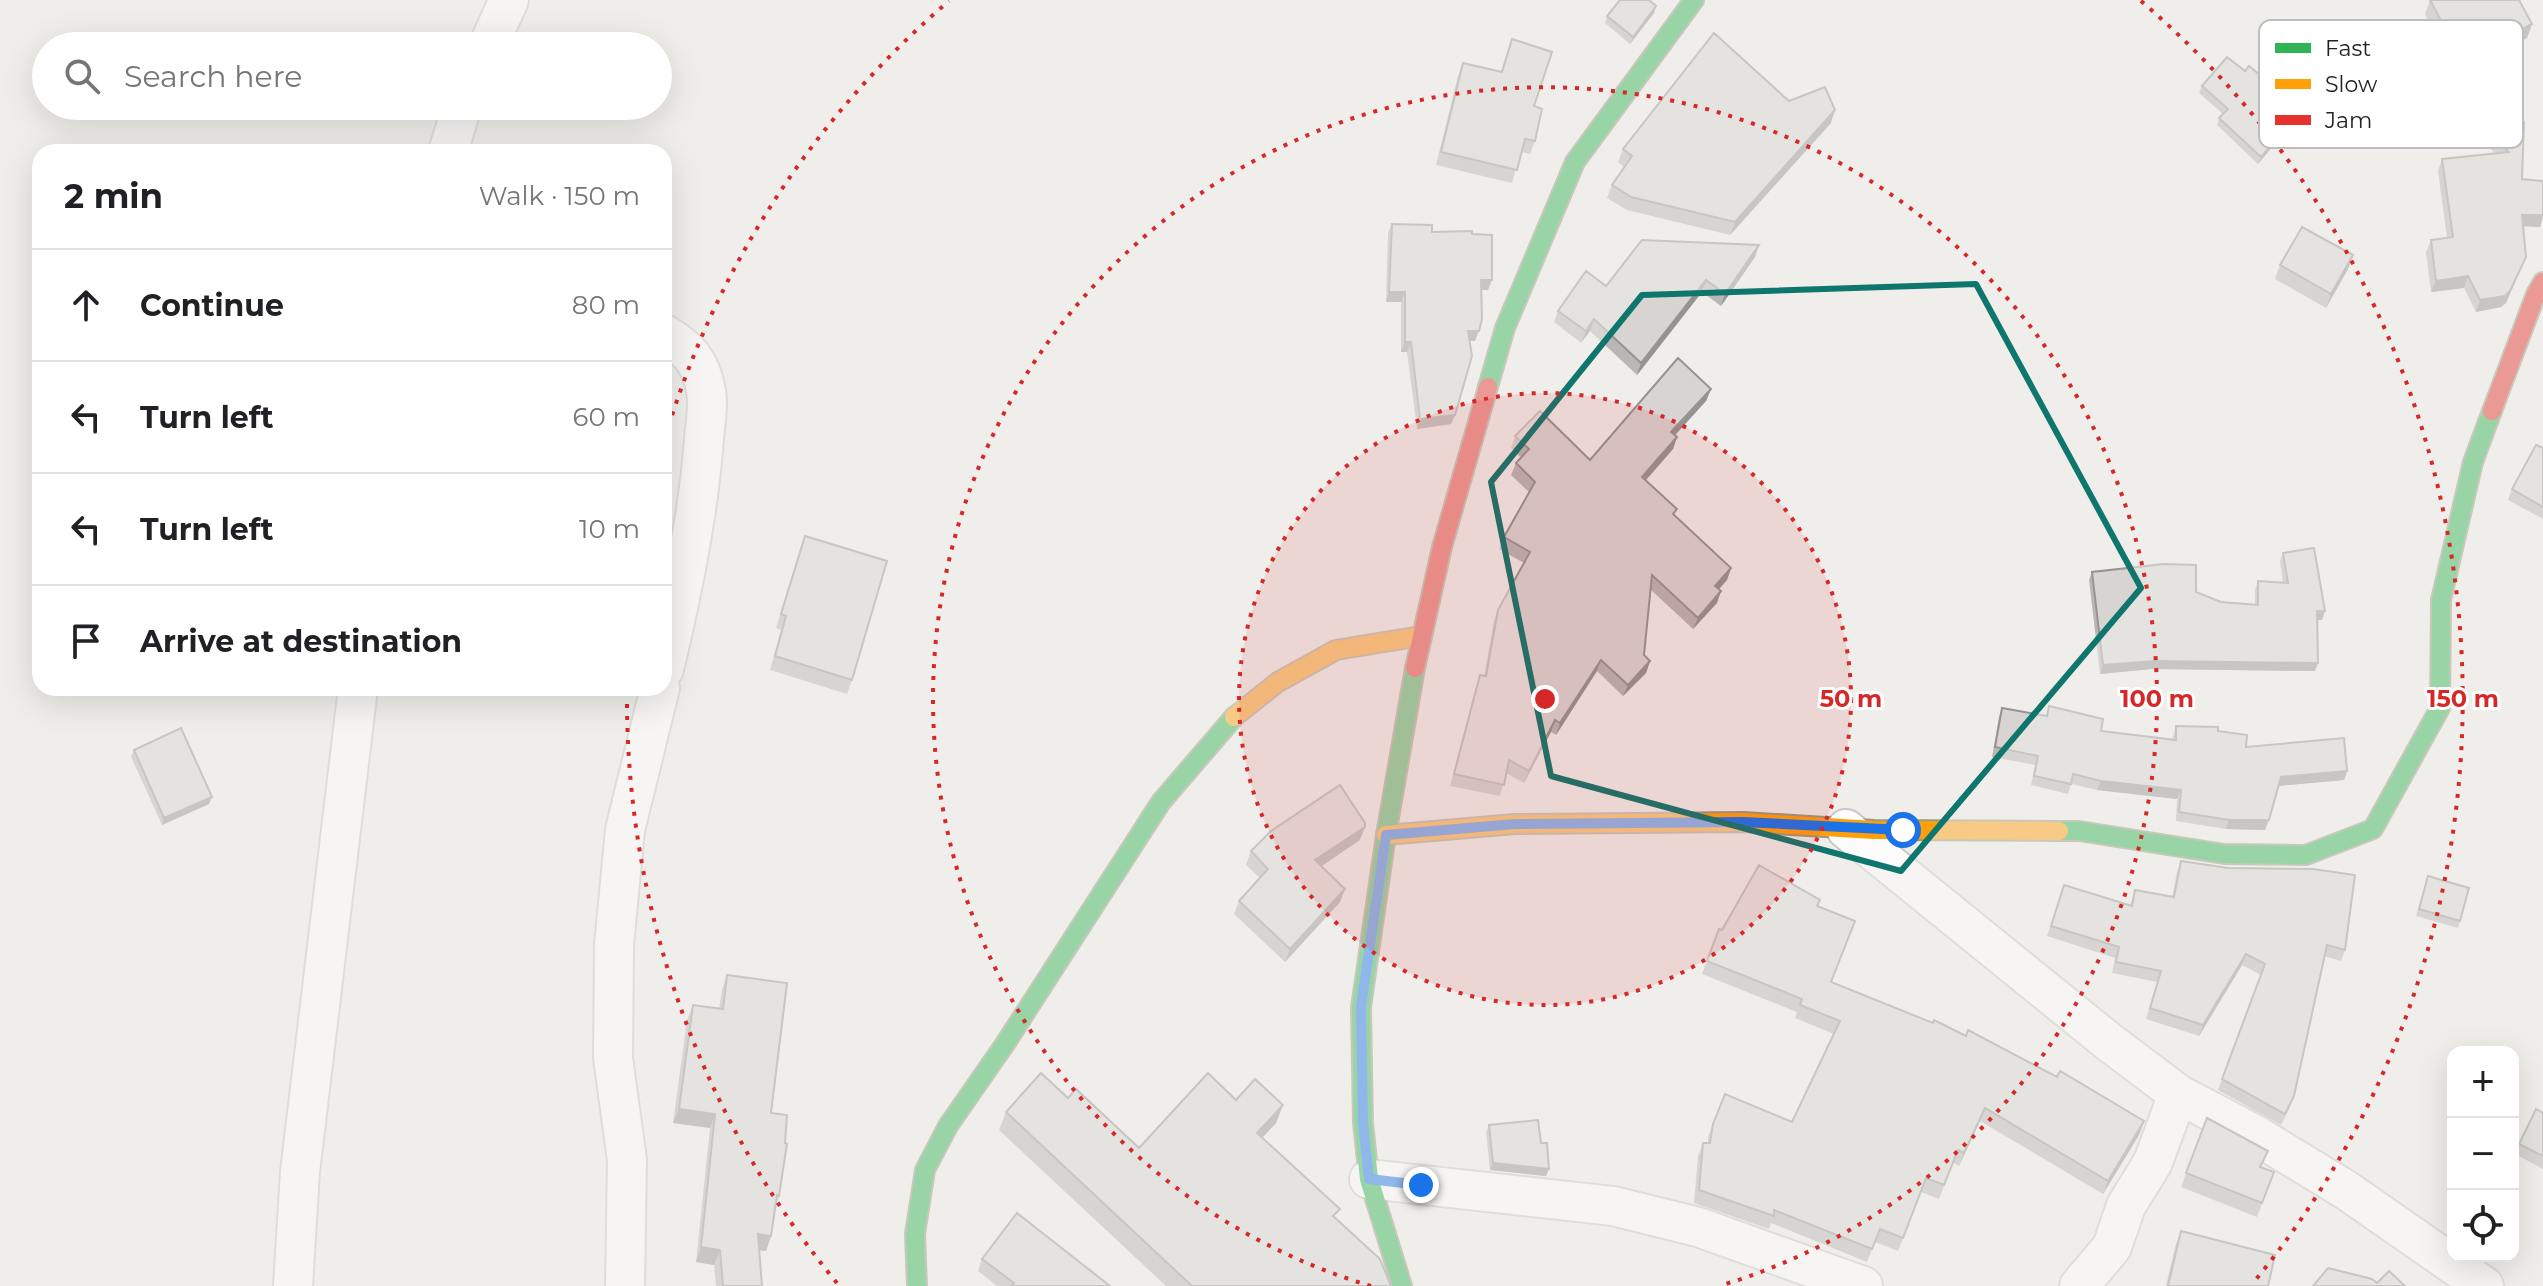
<!DOCTYPE html>
<meta charset="utf-8">
<style>
body{margin:0;font-family:Montserrat,sans-serif;background:#f6f6f6;color:#202124}
.controls{position:absolute;right:24px;bottom:24px;display:grid;overflow:hidden;border-radius:16px;box-shadow:0 8px 32px #0002}
.controls button{width:72px;height:72px;display:grid;place-items:center;padding:0;border:0;border-bottom:2px solid #e0e0e0;background:#fff;color:#202124;font:40px sans-serif}
.stop{position:absolute;width:24px;height:24px;margin:-18px;border:6px solid #1a73e8;border-radius:50%;background:#fff}
.stop.end{background:#1a73e8;border-color:#fff;box-shadow:0 2px 8px #0008}
.list{margin:0;padding:0;list-style:none}
h2{display:flex;justify-content:space-between;align-items:center;height:104px;margin:0;padding:0 32px;font-size:34px}
h2 small{font-size:26px;font-weight:400;color:#757577}
.list li{display:grid;grid-template-columns:52px 1fr auto;gap:24px;align-items:center;box-sizing:border-box;height:112px;padding:0 32px;border-top:2px solid #e0e0e0}
.list b{display:block;font-size:30px;white-space:nowrap}
.list em{font-size:26px;font-style:normal;color:#757577}
.icon{flex:none;width:44px;height:44px;fill:none;stroke:currentColor;stroke-width:2;stroke-linecap:round;stroke-linejoin:round}
.map{position:relative;flex:none;width:2543px;height:1286px;overflow:hidden}
.search{position:absolute;background:#fff;box-shadow:0 8px 32px #0002;left:32px;top:32px;width:640px;height:88px;display:flex;align-items:center;gap:20px;box-sizing:border-box;padding:0 28px;border-radius:44px;color:#757577;font-size:30px}
.panel{position:absolute;background:#fff;box-shadow:0 8px 32px #0002;left:32px;top:144px;width:640px;height:552px;border-radius:24px}
.map>svg:first-child{display:block}
.lines{fill:none;stroke-linecap:round;stroke-linejoin:round}
.street-casing{stroke:#c9c8c7;stroke-width:42}
.fast-casing{stroke:#999a82;stroke-width:22}
.slow-casing{stroke:#999a82;stroke-width:22}
.jam-casing{stroke:#999a82;stroke-width:22}
.street{stroke:#fdfcfc;stroke-width:38}
.fast{stroke:#30b455;stroke-width:18}
.slow{stroke:#ff9f0a;stroke-width:18}
.jam{stroke:#e5322d;stroke-width:18}
.wall{fill:#b9b6b5}
.shaded-wall{fill:#969493}
.building{fill:#d7d4d2;stroke:#969493;stroke-width:2}
.route{stroke:#1a73e8;stroke-width:10}
.marked{fill:none;stroke:#0f766e;stroke-width:6;stroke-linejoin:round}
.ring{fill:none;stroke:#d62828;stroke-width:4;stroke-dasharray:4 8}
.key{fill:#fff;stroke:#bdbdbd;stroke-width:2}
.key-label{font-size:22px;fill:#222}
.centre{fill:#d62828;stroke:#fff;stroke-width:4}
.ring-label{font-size:24px;text-anchor:middle;font-weight:bold;fill:#d62828;stroke:#fff;stroke-width:6;stroke-linejoin:round;paint-order:stroke}
</style>
<div class="map">
<svg width="2543" height="1286" viewBox="0 0 2543 1286">
<rect width="100%" height="100%" fill="#f0eeeb"/>
<g class="lines">
<g class="street-casing">
<path id="street" d="M488,46L509,0
M448,152L462,106
M664,334C688,348 701,362 706,391C709,405 705,424 704,439C698,517 682,593 664,669
M1846,829L2109,1042L2178,1094L2254,1134L2346,1190L2484,1286
M1369,1179L1613,1206L1698,1227L1863,1286
M293,1286L300,1172L358,688
M625,1286L627,1160L613,1058L614,945L625,830L660,688
M2079,1286L2112,1247L2126,1206L2153,1162L2178,1094"/>
</g>
<g class="fast-casing">
<path id="fast" d="M1488,387L1505,328L1575,162L1694,0
M2059,831H2079L2224,854L2306,855L2373,829L2440,708L2441,600L2473,462L2492,411
M917,1286L915,1234L925,1170L948,1126L1005,1044L1161,802L1234,717
M1402,1286L1369,1179L1363,1123L1361,1007L1386,835L1415,668"/>
</g>
<g class="slow-casing">
<path id="slow" d="M1234,717L1278,682L1336,650L1421,636
M1386,835L1515,824L1743,822L1874,830L2059,831"/>
</g>
<g class="jam-casing">
<path id="jam" d="M2492,411L2536,294L2543,282
M1415,668L1442,547L1488,387"/>
</g>
<use href="#street" class="street"/>
<use href="#fast" class="fast"/>
<use href="#slow" class="slow"/>
<use href="#jam" class="jam"/>
</g>
<path class="wall" d="M2430,0L2532,24L2527,38L2457,74L2425,14Z
M1656,6L1654,13L1630,44L1605,23L1607,16Z
M1512,39L1535,141L1530,154L1521,152L1512,183L1436,165L1458,76L1463,63L1501,72Z
M2245,71L2301,109L2298,116L2258,164L2217,125L2219,118L2223,114L2199,93L2202,86Z
M2477,78L2522,179L2543,181V218L2540,227L2524,226L2526,257L2506,303L2501,307L2476,312L2464,288L2431,292L2426,252L2431,240L2447,238L2438,171L2442,159L2495,153L2451,113L2455,101Z
M1789,101L1831,123L1730,235L1627,210L1607,198L1612,185L1624,167L1618,162L1623,149Z
M1392,224L1432,232L1472,234L1488,290H1482L1475,341H1470L1455,415L1451,424L1417,429L1407,352H1401V302H1386L1388,233Z
M2353,255L2348,269L2326,308L2275,279L2280,265Z
M1755,257L1721,306L1702,292L1637,375L1590,331L1581,343L1554,322L1558,311L1606,286Z
M1711,389L1706,401L1675,435L1677,437L1673,449L1646,480L1675,516L1731,568L1727,580L1719,589L1717,603L1693,629L1650,589L1644,655L1650,661L1646,673L1623,696L1597,671L1556,735L1551,732L1524,783L1506,773L1500,796L1450,786L1476,687L1480,675L1484,676L1494,621L1498,610L1524,563L1499,549L1504,537L1529,492L1511,475L1516,463L1521,458L1511,448L1515,436L1590,460Z
M2543,448V519L2508,500L2512,489Z
M805,536L852,680L847,694L770,670L781,630L776,628Z
M2283,553L2322,620H2318L2315,671L2152,669L2100,674L2089,580L2092,572L2196,592L2221,602L2255,604V590L2258,581L2283,583L2280,561Z
M2049,706L2101,731L2172,740L2176,726L2218,731L2246,747L2347,771L2344,780L2278,786L2265,830L2226,829L2176,821L2177,799L2097,790L2071,784L2068,794L2031,785L2035,765L1992,757L1999,717L2002,708L2046,716Z
M134,750L209,804L162,825L131,757Z
M1360,840L1321,866L1340,902L1285,962L1234,914L1239,901L1260,878L1246,865L1251,851Z
M2181,861L2345,950L2341,961L2324,956L2290,1107L2281,1125L2218,1090L2261,975L2242,965L2199,1036L2146,1019L2157,982L2112,973L2115,958L2047,936L2060,896L2130,906L2135,890L2172,897L2177,872Z
M2428,876L2460,921L2458,928L2416,916Z
M1818,906L1831,982L2144,1121L2139,1135L2103,1194L1980,1121L1959,1166L1953,1163L1939,1199L1921,1192L1898,1251L1875,1242L1867,1262L1771,1223L1769,1229L1694,1203L1698,1156L1703,1143H1708V1137L1725,1094L1792,1122L1834,1034L1795,1018L1797,1012L1702,974L1719,929L1722,930Z
M727,975L771,1113L779,1196L775,1207L771,1236L766,1251L759,1250L762,1286H716L714,1265L696,1262L710,1128L673,1123L687,1020L693,1005L719,1009L722,990Z
M1068,1098L1139,1148L1236,1100L1283,1105L1276,1123L1262,1138L1337,1219L1391,1286H1166L999,1130L1006,1112Z
M2543,1113V1169L2515,1154L2519,1144Z
M2207,1118L2261,1168L2274,1172L2257,1217L2181,1187Z
M1489,1125L1546,1176L1490,1170L1486,1132Z
M2181,1231L2268,1286H2166L2175,1247Z
M982,1259L1110,1286H997L978,1271Z"/>
<path class="shaded-wall" d="M1656,6L1654,13L1630,44L1633,37Z
M2532,24L2527,38L2457,74L2462,60Z
M2301,109L2298,116L2258,164L2261,157Z
M1835,110L1831,123L1730,235L1735,222Z
M2522,215H2543L2540,227L2518,226Z
M1759,245L1755,257L1721,306L1725,294Z
M2353,255L2348,269L2326,308L2331,294Z
M2526,257L2506,303L2501,307L2476,312L2480,300Z
M2468,276L2464,288L2431,292L2436,281Z
M1481,280H1492L1488,290H1478Z
M1706,280L1702,292L1637,375L1641,363Z
M1389,292H1405L1401,302H1386Z
M1594,319L1590,331L1581,343L1586,331Z
M1468,331H1479L1475,341H1465Z
M1405,342H1411L1407,352H1401Z
M1711,389L1706,401L1667,444L1671,432Z
M1455,415L1451,424L1417,429L1420,419Z
M1677,437L1673,449L1638,489L1642,477Z
M1731,568L1727,580L1711,598L1715,586Z
M1721,591L1717,603L1693,629L1698,618Z
M2317,611H2325L2322,620H2314Z
M1601,660L1597,671L1556,735L1560,723Z
M1650,661L1646,673L1623,696L1628,685Z
M2155,661L2318,663L2315,671L2152,669L2100,674L2103,665Z
M1555,720L1551,732L1524,783L1529,771Z
M2347,771L2344,780L2278,786L2281,777Z
M2101,781L2181,790L2177,799L2097,790Z
M212,797L209,804L162,825L164,818Z
M2229,820H2269L2265,830L2226,829Z
M1365,827L1360,840L1310,874L1315,860Z
M1345,889L1340,902L1285,962L1290,949Z
M2246,954L2242,965L2199,1036L2203,1025Z
M1283,1105L1276,1123L1250,1151L1257,1133Z
M1985,1108L1980,1121L1959,1166L1964,1153Z
M679,1109L715,1114L710,1128L673,1123Z
M2144,1121L2139,1135L2103,1194L2108,1181Z
M1493,1163L1549,1169L1546,1176L1490,1170Z
M758,1234L771,1236L766,1251L753,1249Z
M701,1247L720,1250L714,1265L696,1262Z"/>
<path class="building" d="M1620,0H1649L1656,6L1633,37L1607,16Z
M2430,0H2519L2532,24L2462,60Z
M1714,33L1789,101L1825,87L1835,110L1735,222L1631,197L1612,185L1632,156L1623,149Z
M1512,39L1552,52L1534,106L1542,109L1535,141L1525,139L1517,170L1441,152L1463,63L1502,72Z
M2227,57L2245,71L2249,66L2301,109L2261,157L2219,118L2228,109L2202,86Z
M2477,78L2524,122L2522,179L2543,181V215H2522L2526,257L2510,291L2505,296L2480,300L2468,276L2436,281L2431,240L2453,237L2442,159L2509,152L2455,101Z
M1392,224L1432,225V232L1472,231V234L1492,235V280H1481L1482,319L1479,331H1468L1472,356L1455,415L1420,419L1411,342H1405V292H1389Z
M2302,227L2353,255L2331,294L2280,265Z
M1642,240L1759,245L1725,294L1706,280L1641,363L1594,319L1586,331L1558,311L1586,271L1606,286Z
M1678,358L1711,389L1671,432L1677,437L1642,477L1677,509L1673,514L1731,568L1715,586L1721,591L1698,618L1652,575L1644,655L1650,661L1628,685L1601,660L1560,723L1555,720L1529,771L1509,760L1504,785L1454,774L1480,675L1486,676L1498,610L1530,552L1504,537L1535,482L1516,463L1529,449L1515,436L1540,411L1590,460Z
M2536,445L2543,448V507L2512,489Z
M805,536L887,561L852,680L775,656L786,616L781,614Z
M2314,548L2325,611H2317L2318,663L2155,661L2103,665L2092,572L2164,564L2196,565V592L2221,602L2258,605V581L2288,583L2283,553Z
M2049,706L2103,719L2101,731L2176,740V726L2218,727V731L2247,735L2246,747L2344,738L2347,771L2281,777L2269,820H2229L2179,812L2181,790L2101,781L2073,774L2071,784L2034,776L2038,756L1995,747L2002,708L2047,716Z
M181,728L212,797L164,818L134,750Z
M1340,785L1365,823V827L1315,860L1345,889L1290,949L1239,901L1268,869L1251,851L1271,831Z
M2181,861L2228,868L2313,869L2355,875L2345,950L2327,945L2294,1096L2285,1114L2222,1079L2265,964L2246,954L2203,1025L2150,1008L2161,971L2116,962L2119,947L2051,926L2064,885L2132,906L2135,890L2174,897Z
M1759,865L1820,900L1817,906L1855,921L1831,982L1933,1023L1934,1020L1966,1036L1968,1030L2057,1077L2060,1071L2144,1121L2108,1181L1985,1108L1964,1153L1958,1150L1944,1185L1926,1178L1903,1238L1880,1229L1872,1249L1774,1210V1216L1699,1190L1703,1143H1710L1713,1124L1725,1094L1792,1122L1840,1021L1800,1005L1802,999L1707,961L1719,929L1722,930Z
M2428,876L2469,888L2460,921L2419,909Z
M727,975L787,983L771,1113L787,1115L785,1143L787,1144L779,1196L777,1195L771,1236L758,1234L762,1286H723L720,1250L701,1247L715,1114L679,1109L693,1005L723,1009Z
M1041,1073L1068,1098L1076,1089L1139,1148L1208,1073L1236,1100L1255,1079L1283,1105L1257,1133L1340,1209L1333,1216L1380,1259L1391,1286H1192L1006,1112Z
M2536,1109L2543,1113V1156L2519,1144Z
M2207,1118L2268,1151L2260,1167L2274,1172L2262,1203L2186,1173Z
M1538,1120L1541,1143H1547L1549,1169L1493,1163L1489,1125Z
M1017,1213L1110,1286H1011L1014,1283L982,1259Z
M2181,1231L2275,1255L2268,1286H2168Z
M2328,1268L2372,1279L2377,1283L2389,1271L2405,1286H2313Z"/>
<g class="lines">
<path class="route" d="M1421,1185L1369,1179L1363,1123L1361,1007L1386,835L1515,824L1743,822L1903,830"/>
</g>
<path d="M0 0H2543V1286H0ZM1976,284L2141,588L1901,871L1551,776L1491,482L1642,295Z" fill="#f0eeeb" fill-opacity=".55" fill-rule="evenodd"/>
<path class="marked" d="M1976,284L2141,588L1901,871L1551,776L1491,482L1642,295Z"/>
<circle cx="1545" cy="699" r="306" fill="#d62828" fill-opacity=".12"/>
<g class="ring">
<circle cx="1545" cy="699" r="306"/>
<path d="M1371 1286A612 612 0 1 1 1719 1286"/>
<path d="M837 1283A918 918 0 0 1 627 691M665 438A918 918 0 0 1 949 1M2141 1A918 918 0 0 1 2253 1283"/>
</g>
<rect x="2259" y="20" width="264" height="128" rx="12" class="key"/>
<rect x="2275" y="43" width="36" height="10" fill="#30b455"/>
<rect x="2275" y="79" width="36" height="10" fill="#ff9f0a"/>
<rect x="2275" y="115" width="36" height="10" fill="#e5322d"/>
<g class="key-label">
<text x="2325" y="56">Fast</text>
<text x="2325" y="92">Slow</text>
<text x="2325" y="128">Jam</text>
</g>
<circle cx="1545" cy="699" r="12" class="centre"/>
<g class="ring-label">
<text x="1851" y="707">50 m</text>
<text x="2157" y="707">100 m</text>
<text x="2463" y="707">150 m</text>
</g>
</svg>
<div class="controls">
<button>+</button>
<button>−</button>
<button><svg class="icon" aria-label="locate" viewBox="0 0 24 24"><circle cx="12" cy="12" r="6"/><path d="M12 2v4M12 18v4M2 12h4M18 12h4"/></svg></button>
</div>
<div class="stop" style="left:1903px;top:830px"></div>
<div class="stop end" style="left:1421px;top:1185px"></div>
<div class="search"><svg class="icon" aria-label="search" viewBox="0 0 24 24"><circle cx="10" cy="10" r="6"/><path d="M15 15l6 6"/></svg>Search here</div>
<section class="panel">
<h2>2 min<small>Walk · 150 m</small></h2>
<ul class="list">
<li><svg class="icon" aria-label="ahead" viewBox="0 0 24 24"><path d="M12 20V5M6 11l6-6 6 6"/></svg><div><b>Continue</b></div><em>80 m</em></li>
<li><svg class="icon" aria-label="left" viewBox="0 0 24 24"><path d="M17 20v-9H6M10 6l-5 5 5 5"/></svg><div><b>Turn left</b></div><em>60 m</em></li>
<li><svg class="icon" aria-label="left" viewBox="0 0 24 24"><path d="M17 20v-9H6M10 6l-5 5 5 5"/></svg><div><b>Turn left</b></div><em>10 m</em></li>
<li><svg class="icon" aria-label="arrive" viewBox="0 0 24 24"><path d="M6 21V4h12l-3 4 3 4H6"/></svg><div><b>Arrive at destination</b></div></li>
</ul>
</section>
</div>
